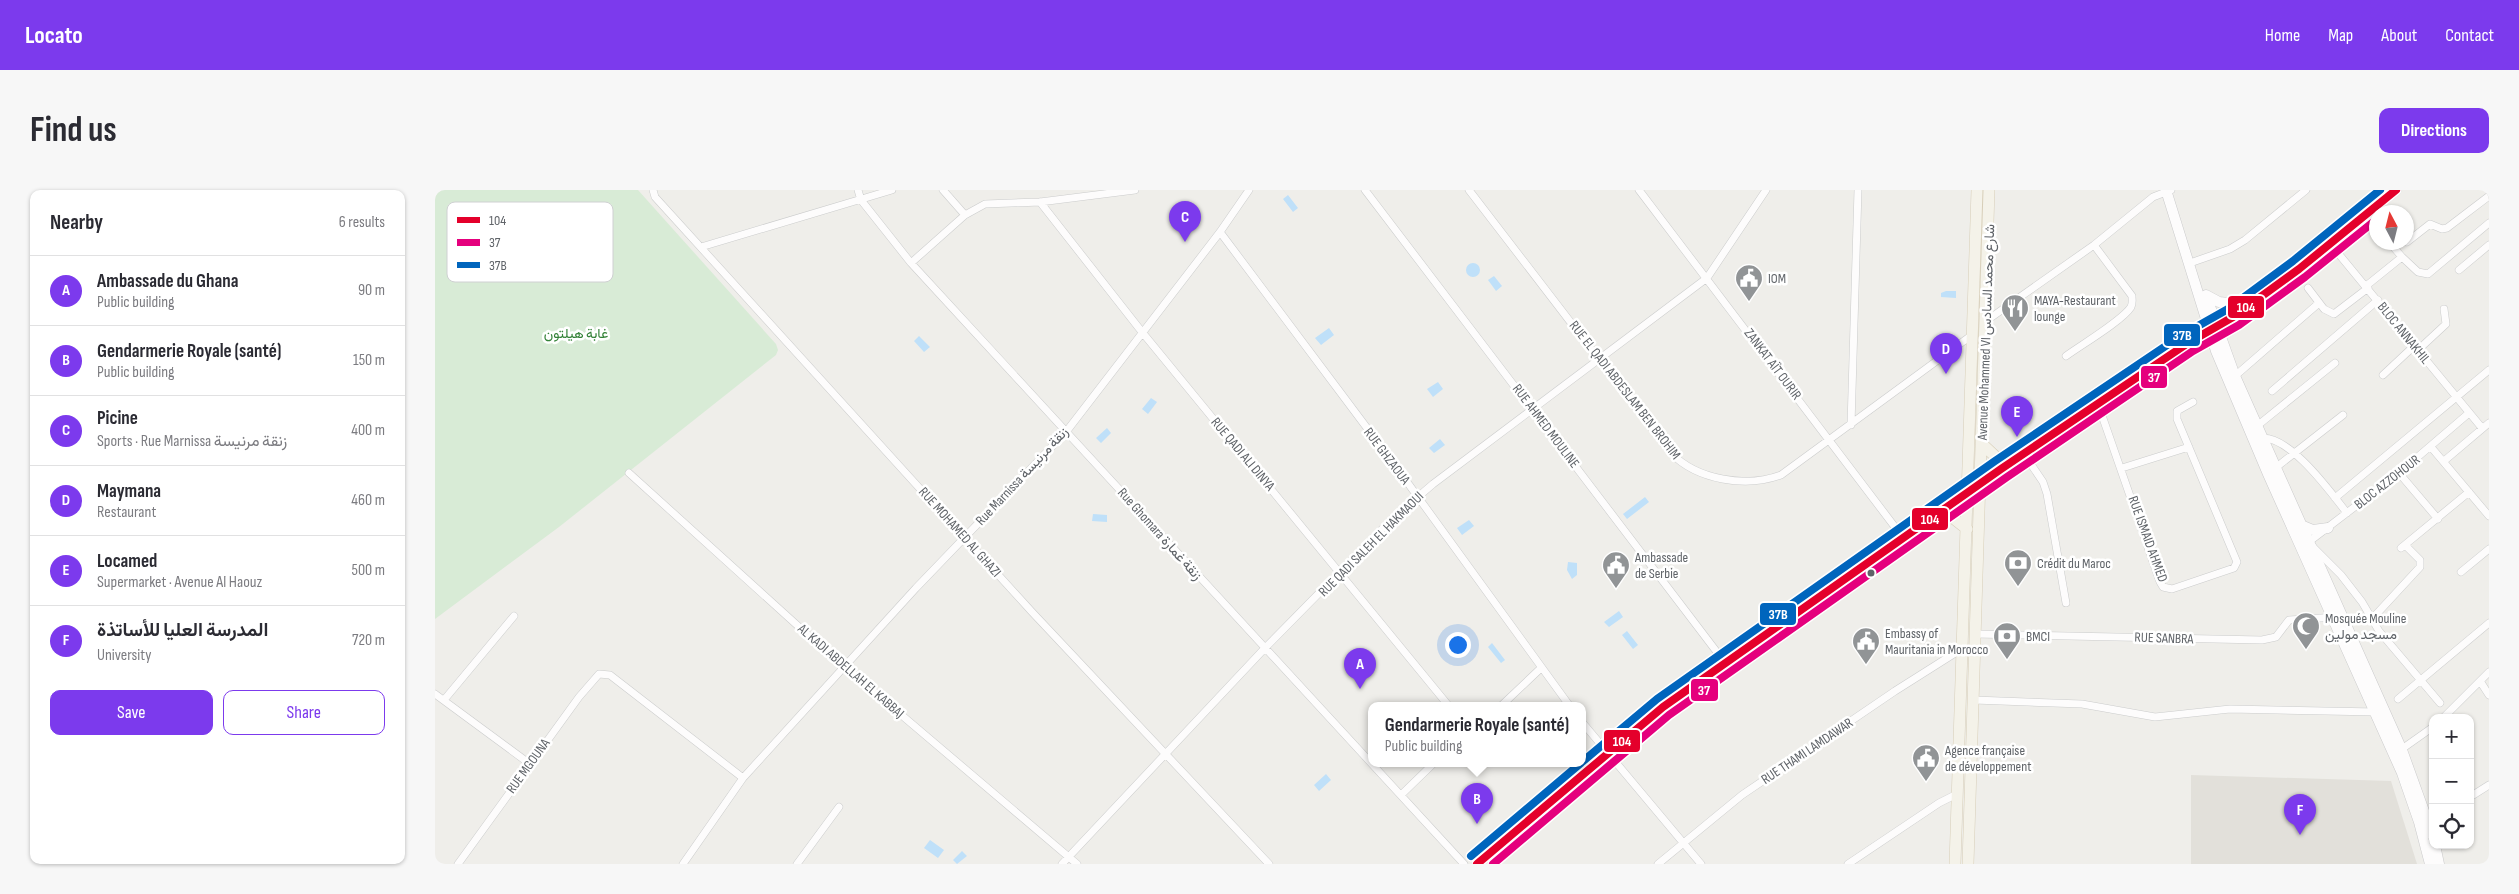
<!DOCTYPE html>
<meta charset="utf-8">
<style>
body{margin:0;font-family:"Sofia Sans Condensed",Vazirmatn,sans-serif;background:#f7f7f7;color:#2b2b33}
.controls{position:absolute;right:15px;bottom:15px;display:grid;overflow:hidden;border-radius:10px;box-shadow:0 1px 4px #0004}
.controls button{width:45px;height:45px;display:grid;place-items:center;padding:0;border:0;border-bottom:1px solid #e1e1e2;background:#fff;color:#2b2b33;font:25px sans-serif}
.compass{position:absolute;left:1934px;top:15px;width:45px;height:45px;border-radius:50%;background:#fff;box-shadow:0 1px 4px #0004;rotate:353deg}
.you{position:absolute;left:1022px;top:454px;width:18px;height:18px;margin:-12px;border:4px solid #fff;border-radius:50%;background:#1a73e8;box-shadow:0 0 0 8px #1a73e833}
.badge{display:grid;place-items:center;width:32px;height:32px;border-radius:50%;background:#7c3aed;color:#fff;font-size:16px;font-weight:700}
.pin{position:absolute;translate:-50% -41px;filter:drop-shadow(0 1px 2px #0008)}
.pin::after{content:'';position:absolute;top:26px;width:18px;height:15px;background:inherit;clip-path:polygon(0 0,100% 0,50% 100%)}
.popup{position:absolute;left:933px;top:512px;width:218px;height:65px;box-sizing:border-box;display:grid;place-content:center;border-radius:10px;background:#fff;filter:drop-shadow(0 1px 4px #0005);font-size:16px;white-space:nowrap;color:#7c7c81}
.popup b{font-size:19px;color:#2b2b33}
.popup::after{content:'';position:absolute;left:50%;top:100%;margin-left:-10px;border:10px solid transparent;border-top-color:#fff}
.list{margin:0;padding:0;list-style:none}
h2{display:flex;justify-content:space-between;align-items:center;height:65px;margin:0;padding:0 20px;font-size:21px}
h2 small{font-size:16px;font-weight:400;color:#7c7c81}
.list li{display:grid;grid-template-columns:32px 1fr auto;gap:15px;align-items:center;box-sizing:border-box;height:70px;padding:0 20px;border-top:1px solid #e1e1e2}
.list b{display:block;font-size:19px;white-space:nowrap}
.list p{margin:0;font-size:16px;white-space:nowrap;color:#7c7c81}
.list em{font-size:16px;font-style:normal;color:#7c7c81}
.actions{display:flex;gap:10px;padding:15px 20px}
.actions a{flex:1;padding:11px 0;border:1px solid #7c3aed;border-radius:10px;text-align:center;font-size:18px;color:#7c3aed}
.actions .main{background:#7c3aed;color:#fff}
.icon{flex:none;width:28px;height:28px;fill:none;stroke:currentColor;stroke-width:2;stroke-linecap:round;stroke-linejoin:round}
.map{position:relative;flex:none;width:2054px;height:674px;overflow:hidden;border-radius:10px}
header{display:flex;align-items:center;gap:30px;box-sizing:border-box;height:70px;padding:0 25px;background:#7c3aed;color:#fff}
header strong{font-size:24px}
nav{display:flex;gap:28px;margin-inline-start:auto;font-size:18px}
.intro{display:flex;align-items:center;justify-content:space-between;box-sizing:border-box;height:120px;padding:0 30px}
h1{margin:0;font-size:35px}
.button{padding:12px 22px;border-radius:10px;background:#7c3aed;color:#fff;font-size:18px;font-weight:700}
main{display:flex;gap:30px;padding:0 30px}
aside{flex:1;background:#fff;border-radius:10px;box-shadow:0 1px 4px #0004}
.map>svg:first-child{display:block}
.education{fill:#e2e0da}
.green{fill:#d8ebd6}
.water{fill:#bfe0f9}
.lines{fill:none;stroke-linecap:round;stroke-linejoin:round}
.street-casing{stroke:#cbcccc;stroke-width:8}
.secondary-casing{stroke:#cacacb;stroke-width:11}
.primary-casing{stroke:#d7ceb8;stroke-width:12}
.street{stroke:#fdfcfc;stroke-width:7}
.secondary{stroke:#fdfcfc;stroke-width:10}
.primary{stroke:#f4f2e9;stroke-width:11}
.bus-1-casing{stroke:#fff;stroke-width:11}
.bus-2-casing{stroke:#fff;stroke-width:11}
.bus-3-casing{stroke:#fff;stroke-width:11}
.bus-1{stroke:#e4002b;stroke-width:8}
.bus-2{stroke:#e5007d;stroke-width:8}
.bus-3{stroke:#0065bd;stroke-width:8}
.bus-dot{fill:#5f6368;stroke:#fff;stroke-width:2}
.labels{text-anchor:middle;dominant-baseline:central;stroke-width:5;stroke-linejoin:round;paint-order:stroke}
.poi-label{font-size:14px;fill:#5f6368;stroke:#fff;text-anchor:start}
.street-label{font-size:14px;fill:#5f6368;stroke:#fff}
.park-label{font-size:14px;fill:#348238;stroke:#fff}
.key{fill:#fff;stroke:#cfd0d2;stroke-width:1}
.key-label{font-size:14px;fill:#5f6368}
.line-badge{stroke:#fff;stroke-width:2}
.badge-label{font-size:14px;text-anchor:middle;font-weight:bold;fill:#fff}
</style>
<header>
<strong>Locato</strong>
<nav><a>Home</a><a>Map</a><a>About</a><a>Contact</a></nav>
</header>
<div class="intro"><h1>Find us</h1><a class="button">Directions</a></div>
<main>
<aside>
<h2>Nearby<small>6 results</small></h2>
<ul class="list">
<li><span class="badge">A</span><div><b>Ambassade du Ghana</b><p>Public building</p></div><em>90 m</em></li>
<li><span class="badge">B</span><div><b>Gendarmerie Royale (santé)</b><p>Public building</p></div><em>150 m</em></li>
<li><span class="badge">C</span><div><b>Picine</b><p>Sports · Rue Marnissa زنقة مرنيسة</p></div><em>400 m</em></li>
<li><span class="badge">D</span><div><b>Maymana</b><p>Restaurant</p></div><em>460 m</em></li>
<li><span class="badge">E</span><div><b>Locamed</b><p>Supermarket · Avenue Al Haouz</p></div><em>500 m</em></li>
<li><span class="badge">F</span><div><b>المدرسة العليا للأساتذة</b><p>University</p></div><em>720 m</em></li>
</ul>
<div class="actions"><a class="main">Save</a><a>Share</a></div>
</aside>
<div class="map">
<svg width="2054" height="674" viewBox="0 0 2054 674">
<rect width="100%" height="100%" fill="#efeeea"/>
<path class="education" d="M1756,585L1956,591L1982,674H1756Z"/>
<path class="green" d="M0,0H203L341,154L343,160L341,165L124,337L0,429Z"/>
<path class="water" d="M853,5L863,18L858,22L848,9Z
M1031 80a7 7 0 1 1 14 0a7 7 0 1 1-14 0Z
M1059,86L1067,96L1061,101L1053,90Z
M1511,101H1521V108L1506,107V103Z
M894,138L899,145L886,155L880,148Z
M484,146L495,157L489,162L479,151Z
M1003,192L1008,199L998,207L992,199Z
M716,208L722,212L713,224L707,219Z
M672,238L676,243L666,253L661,248Z
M1005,249L1010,255L999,263L994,258Z
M1210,307L1214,312L1192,329L1188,324Z
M658,324L672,325V332L657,331Z
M1034,330L1039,336L1027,345L1022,338Z
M1133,372L1142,373V385L1137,389L1132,380Z
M1184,421L1188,427L1174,437L1169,432Z
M1192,441L1203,455L1198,459L1187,445Z
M1057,453L1070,470L1066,473L1053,457Z
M891,584L896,590L884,601L879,595Z
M495,650L509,660L503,668L489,658Z
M527,661L532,666L522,674L518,670Z"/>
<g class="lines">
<g class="street-casing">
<path id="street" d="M218,0L220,7L597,422L834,674
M423,0L426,10L476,73L1029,674
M508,0L530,25
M930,0L1291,474
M1034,0L1236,263C1262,290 1311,298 1346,285L1537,145
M1204,0L1469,349
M605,12L707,142L1013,515
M785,42L959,274L1134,515
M1893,51L2047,238
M1954,52L1967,67
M1972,52L1995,34L2007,39L2012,38L2054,6
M266,57L457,0
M476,73L530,25L550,14L605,12L700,0
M1755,73L1795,59L1810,50L1871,0
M2024,80L2054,55
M1931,96L1967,67L1983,82L1993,84L2054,33
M1873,98L1889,119L1899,124L1933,98
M1551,131L1659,55L1718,7L1736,0
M1983,160L2011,134L2009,119
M1631,166C1646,155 1687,131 1696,117C1698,113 1697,110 1697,106L1659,55
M1948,185L1979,156
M1800,186L1884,113
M1837,201L1943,110
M1663,214L1725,392L1728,397L1737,399L1799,378L1802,372L1742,229V221L1758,212
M1416,235L1423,0
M1822,236L1900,173
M1824,249C1852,241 1897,304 1912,323
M1996,257L2054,326
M1589,264L1608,292L1612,304L1631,413
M2009,271L2054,233
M1687,278L1754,257
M1839,279L1908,225
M194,283L384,455L642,674
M1964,283L2003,329
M1900,308L2054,180
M1871,354L1964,283L2034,223
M1877,356L1906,385L1927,412L1944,441L2005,513
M1966,358L2034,302
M2026,382L2054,359
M1936,430L1985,377V370L1970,355
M1541,444L1827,450L1841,447L1854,430L1902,427
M2045,491L2054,505
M0,504L95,574
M1963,509L2054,433
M9,510L79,426
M1539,510L1647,514L1720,527L1795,519L1942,522
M1067,515L1106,478
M2008,528L2054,482
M1147,532L1266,674
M1964,561L1998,537
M966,605L999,573
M2035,607L2054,595
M23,674L144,507L164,484L175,485L308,588
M248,674L308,588L481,398L631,242L785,42L814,0
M362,674L404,617
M627,674L830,458L957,329L998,294L1272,88L1331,0
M1223,674L1307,605L1460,501L1528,458
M1413,674L1504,613L1522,604"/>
</g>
<g class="secondary-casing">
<path id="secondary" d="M1731,0L1781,161L1833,284L1967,583L1984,632L1995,674
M1771,105L1784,112L1803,114
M1772,108L1800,186L1967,560L1998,646
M1774,134L1859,73L1950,0
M1866,335L1878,340L1893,338
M2000,655L2004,674
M1042,674L1228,517L1566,279L1753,153L1798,127L1864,79L1961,0"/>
</g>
<g class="primary-casing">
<path id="primary" d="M1547,254L1562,268L1577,272
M1504,325L1518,328L1532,339
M1520,674L1542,0
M1533,674L1554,0"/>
</g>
<use href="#street" class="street"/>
<use href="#secondary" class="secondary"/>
<use href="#primary" class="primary"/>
<g class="bus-1-casing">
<path id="bus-1" d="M1042,674L1228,517L1566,279L1753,153L1798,127L1864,79L1961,0"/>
</g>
<g class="bus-2-casing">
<path id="bus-2" d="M1058,674L1234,525L1572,287L1758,161L1804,135L1870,87L1942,29"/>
</g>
<g class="bus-3-casing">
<path id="bus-3" d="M1147,572L1222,509L1560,271L1747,145L1793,119L1858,71L1945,0
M1036,666L1146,573"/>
</g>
<use href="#bus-1" class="bus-1"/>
<use href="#bus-2" class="bus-2"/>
<use href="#bus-3" class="bus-3"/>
</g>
<defs>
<g id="civic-pin" transform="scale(1.4375)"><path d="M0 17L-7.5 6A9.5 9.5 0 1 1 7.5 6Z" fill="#919496" stroke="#fff"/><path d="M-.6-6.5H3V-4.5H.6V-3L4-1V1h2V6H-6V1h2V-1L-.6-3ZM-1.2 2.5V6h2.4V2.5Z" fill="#fff"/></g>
<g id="restaurant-pin" transform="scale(1.4375)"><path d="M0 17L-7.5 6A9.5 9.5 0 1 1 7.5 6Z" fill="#919496" stroke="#fff"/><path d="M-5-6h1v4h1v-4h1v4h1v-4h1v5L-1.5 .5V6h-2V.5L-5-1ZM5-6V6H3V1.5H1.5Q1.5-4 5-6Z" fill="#fff"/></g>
<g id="bank-pin" transform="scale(1.4375)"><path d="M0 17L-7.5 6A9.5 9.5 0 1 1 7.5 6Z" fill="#919496" stroke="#fff"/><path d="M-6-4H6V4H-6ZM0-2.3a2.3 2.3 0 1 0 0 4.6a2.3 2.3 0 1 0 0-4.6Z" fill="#fff"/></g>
<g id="mosque-pin" transform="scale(1.4375)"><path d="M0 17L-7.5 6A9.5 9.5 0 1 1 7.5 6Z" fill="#919496" stroke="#fff"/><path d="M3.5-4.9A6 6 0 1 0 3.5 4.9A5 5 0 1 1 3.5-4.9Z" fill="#fff"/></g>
</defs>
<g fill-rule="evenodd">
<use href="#civic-pin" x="1314" y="88"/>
<use href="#restaurant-pin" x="1580" y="118"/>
<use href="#bank-pin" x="1583" y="373"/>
<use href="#civic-pin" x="1181" y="375"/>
<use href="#mosque-pin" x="1871" y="436"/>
<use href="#bank-pin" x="1572" y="446"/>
<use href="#civic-pin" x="1431" y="451"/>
<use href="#civic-pin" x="1491" y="568"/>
</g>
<circle class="bus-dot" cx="1436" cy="383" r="4.5"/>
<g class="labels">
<g class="poi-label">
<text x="1333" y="88">IOM</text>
<text x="1599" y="110">MAYA-Restaurant<tspan x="1599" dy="16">lounge</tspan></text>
<text x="1200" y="367">Ambassade<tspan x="1200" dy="16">de Serbie</tspan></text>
<text x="1602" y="373">Crédit du Maroc</text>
<text x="1890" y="428">Mosquée Mouline<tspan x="1890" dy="16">مسجد مولين</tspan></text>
<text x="1450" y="443">Embassy of<tspan x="1450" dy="16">Mauritania in Morocco</tspan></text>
<text x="1591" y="446">BMCI</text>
<text x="1510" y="560">Agence française<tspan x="1510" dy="16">de développement</tspan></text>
</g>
<g class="street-label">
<text transform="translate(1551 142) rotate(-88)">Avenue Mohammed VI شارع محمد السادس</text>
<text transform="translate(1969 143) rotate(51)">BLOC ANNAKHIL</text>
<text transform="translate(1338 174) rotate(53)">ZANKAT AÏT OURIR</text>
<text transform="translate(1190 200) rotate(52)">RUE EL QADI ABDESLAM BEN BROHIM</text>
<text transform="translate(1111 236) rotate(53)">RUE AHMED MOULINE</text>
<text transform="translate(808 264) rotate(50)">RUE QADI ALI DINYA</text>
<text transform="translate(952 266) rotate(53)">RUE GHZAOUA</text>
<text transform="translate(587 286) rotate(-47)">Rue Marnissa زنقة مرنيسة</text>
<text transform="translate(1952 292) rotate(-38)">BLOC AZZOHOUR</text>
<text transform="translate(525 342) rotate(48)">RUE MOHAMED AL GHAZI</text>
<text transform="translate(725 344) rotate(48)">Rue Ghomara زنقة غمارة</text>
<text transform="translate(1713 349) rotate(70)">RUE ISMAID AHMED</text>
<text transform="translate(936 354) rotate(-45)">RUE QADI SALEH EL HAKMAOUI</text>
<text transform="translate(1729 448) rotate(2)">RUE SANBRA</text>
<text transform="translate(416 481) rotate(41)">AL KADI ABDELLAH EL KABBAJ</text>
<text transform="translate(1372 561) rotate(-34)">RUE THAMI LAMDAWAR</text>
<text transform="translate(93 576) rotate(-54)">RUE MGOUNA</text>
</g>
<g class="park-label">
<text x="141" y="143">غابة هيلتون</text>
</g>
</g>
<rect x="12" y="12" width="166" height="80" rx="8" class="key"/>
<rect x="22" y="27" width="23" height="6" fill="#e4002b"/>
<rect x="22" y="49" width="23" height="7" fill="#e5007d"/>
<rect x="22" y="72" width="23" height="6" fill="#0065bd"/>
<g class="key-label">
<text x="54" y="35">104</text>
<text x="54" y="57">37</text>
<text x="54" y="80">37B</text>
</g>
<g class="line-badge">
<rect x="1792" y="105" width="38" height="24" rx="5" fill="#e4002b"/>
<rect x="1728" y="133" width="38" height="24" rx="5" fill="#0065bd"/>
<rect x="1705" y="175" width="28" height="24" rx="5" fill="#e5007d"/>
<rect x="1476" y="317" width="38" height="24" rx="5" fill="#e4002b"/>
<rect x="1324" y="412" width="38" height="24" rx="5" fill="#0065bd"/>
<rect x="1255" y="488" width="29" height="24" rx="5" fill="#e5007d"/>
<rect x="1168" y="539" width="38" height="24" rx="5" fill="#e4002b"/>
</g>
<g class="badge-label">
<text x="1811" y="122">104</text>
<text x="1747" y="150">37B</text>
<text x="1719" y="192">37</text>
<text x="1495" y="334">104</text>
<text x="1343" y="429">37B</text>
<text x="1269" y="505">37</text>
<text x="1187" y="556">104</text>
</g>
</svg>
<div class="controls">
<button>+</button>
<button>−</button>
<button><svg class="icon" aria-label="locate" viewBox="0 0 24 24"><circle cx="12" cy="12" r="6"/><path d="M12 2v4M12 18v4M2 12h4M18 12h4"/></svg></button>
</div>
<svg class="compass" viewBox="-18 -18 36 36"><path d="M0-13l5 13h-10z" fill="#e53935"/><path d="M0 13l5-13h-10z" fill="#7c7c81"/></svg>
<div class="you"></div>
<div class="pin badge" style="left:925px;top:499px">A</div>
<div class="pin badge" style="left:1042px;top:634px">B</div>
<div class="popup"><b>Gendarmerie Royale (santé)</b>Public building</div>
<div class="pin badge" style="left:750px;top:52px">C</div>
<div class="pin badge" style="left:1511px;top:184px">D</div>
<div class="pin badge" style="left:1582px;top:247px">E</div>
<div class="pin badge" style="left:1865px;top:645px">F</div>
</div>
</main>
